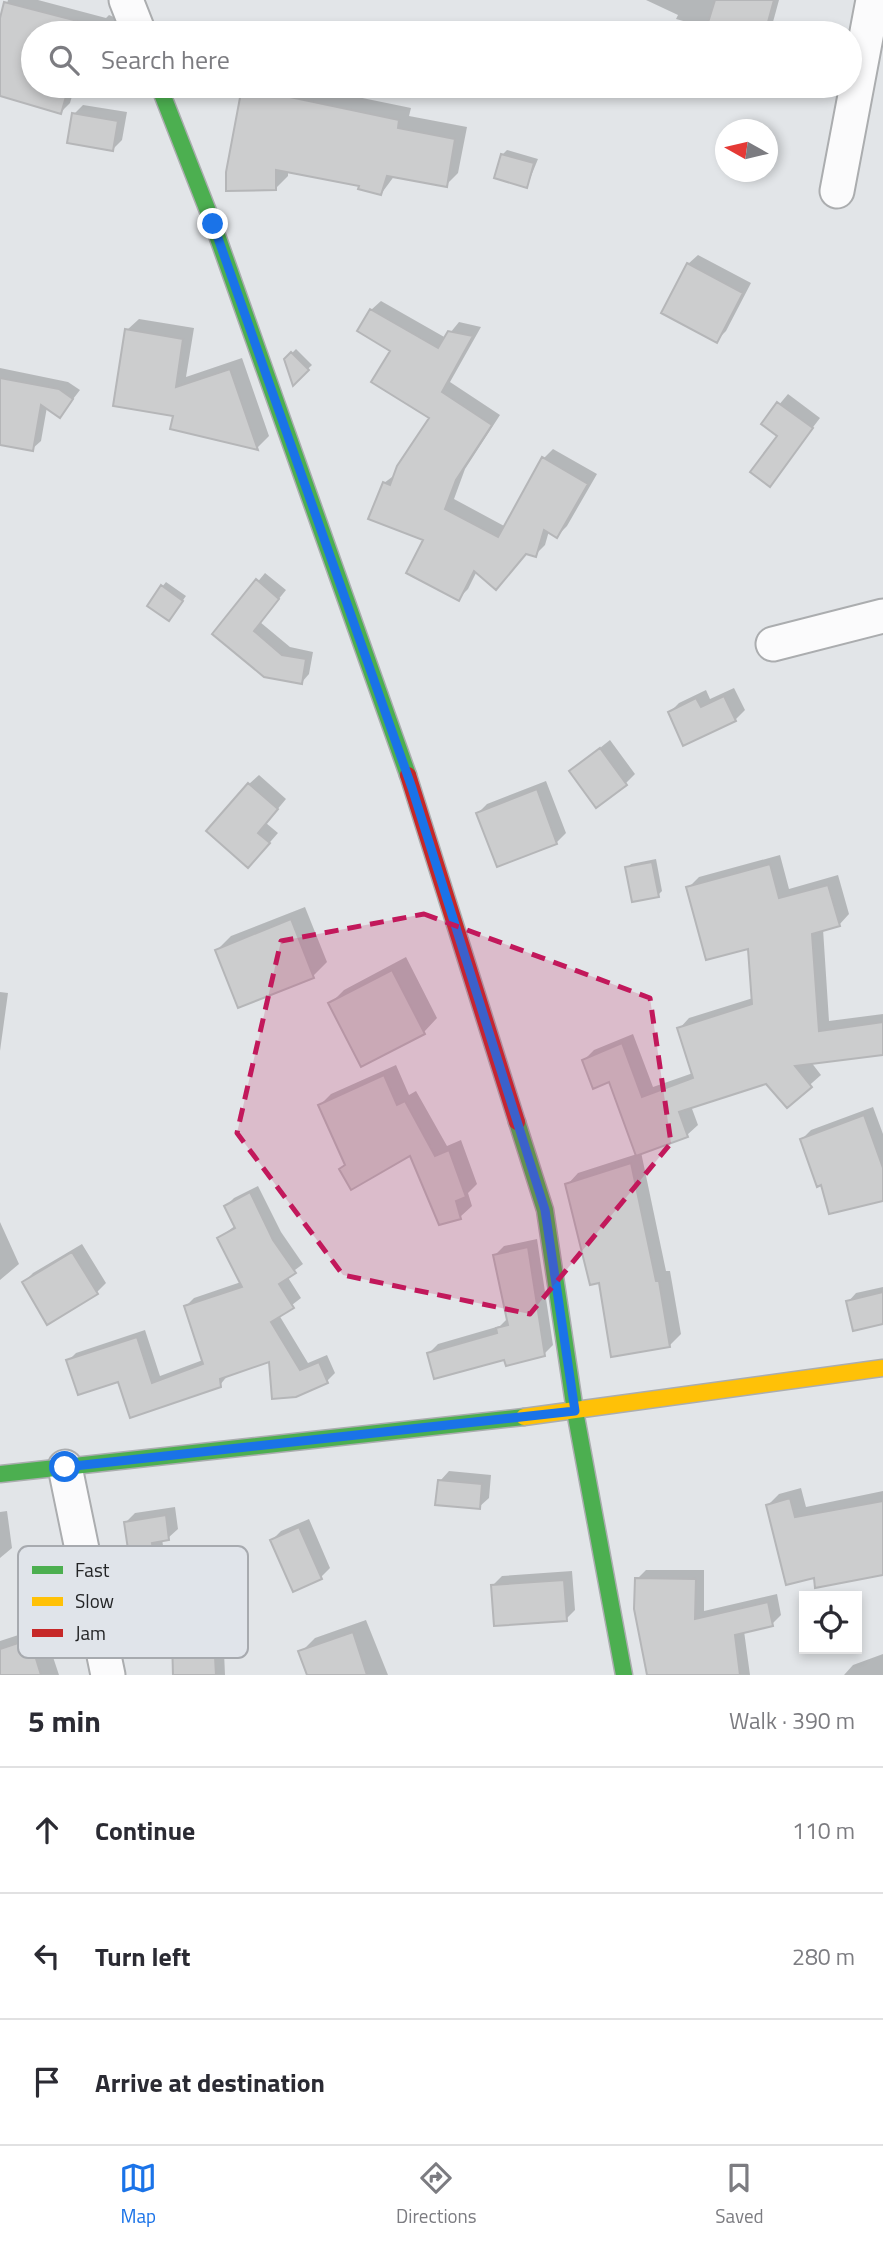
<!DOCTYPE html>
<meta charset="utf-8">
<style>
body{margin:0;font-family:"Titillium Web",sans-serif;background:#f2f2f3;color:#2b2b33}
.controls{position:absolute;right:21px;bottom:21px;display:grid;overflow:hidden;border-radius:0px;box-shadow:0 4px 10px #0003}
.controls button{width:63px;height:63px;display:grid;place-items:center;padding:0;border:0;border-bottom:2px solid #e1e1e2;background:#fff;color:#2b2b33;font:35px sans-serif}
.compass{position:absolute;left:715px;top:119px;width:63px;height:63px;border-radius:50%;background:#fff;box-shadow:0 4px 10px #0003;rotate:278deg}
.stop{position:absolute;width:21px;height:21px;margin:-16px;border:5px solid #1a73e8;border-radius:50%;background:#fff}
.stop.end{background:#1a73e8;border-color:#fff;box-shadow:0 2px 7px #0008}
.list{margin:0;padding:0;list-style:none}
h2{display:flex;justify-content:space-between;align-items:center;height:91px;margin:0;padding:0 28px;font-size:30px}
h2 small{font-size:23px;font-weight:400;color:#7c7c81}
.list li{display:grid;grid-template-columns:46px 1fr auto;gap:21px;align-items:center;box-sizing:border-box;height:126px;padding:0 28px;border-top:2px solid #e1e1e2}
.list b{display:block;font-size:26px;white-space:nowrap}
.list em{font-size:23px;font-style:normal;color:#7c7c81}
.icon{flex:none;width:38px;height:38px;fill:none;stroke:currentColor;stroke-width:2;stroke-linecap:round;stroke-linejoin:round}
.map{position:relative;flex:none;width:883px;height:1675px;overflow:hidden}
.search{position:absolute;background:#fff;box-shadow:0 4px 10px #0003;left:21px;right:21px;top:21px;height:77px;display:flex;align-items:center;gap:18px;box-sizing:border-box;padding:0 24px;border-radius:38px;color:#7c7c81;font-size:26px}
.sheet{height:469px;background:#fff}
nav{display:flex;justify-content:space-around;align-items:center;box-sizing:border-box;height:98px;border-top:2px solid #e1e1e2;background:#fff;font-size:19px;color:#7c7c81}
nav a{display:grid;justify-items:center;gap:4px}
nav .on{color:#1a73e8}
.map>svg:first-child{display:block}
.shadow{fill:#0003}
.building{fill:#cccdce;stroke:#b5b6b8;stroke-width:2}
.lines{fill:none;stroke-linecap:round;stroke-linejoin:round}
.street-casing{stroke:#abadaf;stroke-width:37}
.fast-casing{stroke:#abadaf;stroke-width:19}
.slow-casing{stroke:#abadaf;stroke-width:19}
.jam-casing{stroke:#abadaf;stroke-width:19}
.street{stroke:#fbfbfc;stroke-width:33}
.fast{stroke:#4caf50;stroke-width:16}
.slow{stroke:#ffc107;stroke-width:16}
.jam{stroke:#c62828;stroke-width:16}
.route{stroke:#1a73e8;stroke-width:9}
.marked{fill:#c2185b;fill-opacity:0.2;stroke:#c2185b;stroke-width:5;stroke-dasharray:14 9;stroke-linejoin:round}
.key{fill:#e0e4ea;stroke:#a7aaaf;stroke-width:2}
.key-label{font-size:19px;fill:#232426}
</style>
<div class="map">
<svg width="883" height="1675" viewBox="0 0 883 1675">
<rect width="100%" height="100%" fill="#e2e5e8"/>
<path class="shadow" d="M8,0H38L106,18L109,15L126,22L132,33H33V86H75L70,103L61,112L0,74V26Z
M646,0H779L770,33H727L676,19L678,15Z
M247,86H304L411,108L409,116L467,127L458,173L446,185L395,175L381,194L361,184L288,170V176L276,188L244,88Z
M83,105L127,112L122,140L113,149L74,114Z
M507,150L538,159L527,186L502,155Z
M698,255L751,283L726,331L717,340L688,264Z
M381,301L446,338L459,322L481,327L450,382L500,415L465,469L454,499L506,527L544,458L553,449L597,474L567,526L557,536L549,531L545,545L535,555L527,553L477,571L468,589L459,598L426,540L384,483L396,474L431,418L371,310Z
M139,319L194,328L186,377L242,358L269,436L257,448L172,427L175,415L127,330Z
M296,349L312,365L294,382L286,359Z
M0,368L68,382L80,390L60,416L47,407L41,441L32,449L0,444Z
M788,394L820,418L769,485L779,436L763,424Z
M265,573L286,590L260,622L290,647L313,652L309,674L302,682L214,634Z
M166,582L186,596L173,614L162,587Z
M734,688L745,710L735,720L670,712L679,703L706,690L710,699Z
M610,740L635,774L626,783L571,771Z
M259,775L286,799L266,823L278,833L257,857L249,784Z
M546,781L566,833L556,843L478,813L487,804Z
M780,855L789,889L838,875L849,914L839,925L823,929L829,1021L883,1014V1053L811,1062L821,1075L787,1105L767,1082L691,1106L698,1125L687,1135L641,1152L666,1271H670L681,1334L670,1345L600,1281L567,1185L578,1173L637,1154L610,1080L584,1060L594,1050L633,1034L653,1087L693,1073L679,1029L689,1018L753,998L749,946L688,888L699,877Z
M656,859L662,891L658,895L627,868L631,864Z
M305,907L327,962L313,976L217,950L231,936Z
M406,957L437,1018L424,1032L330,1004L344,990Z
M0,992L8,993L0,1051Z
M396,1065L409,1095L416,1091L447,1146L461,1140L477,1184L468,1193L472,1206L460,1217L411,1154L341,1169L346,1163L320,1105L331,1094Z
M873,1107L883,1134V1199L822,1183L802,1139L811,1130Z
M258,1186L281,1232L303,1264L287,1276L301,1298L279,1315L308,1363L327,1355L335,1373L327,1381L271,1360L228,1375L220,1385L131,1416L119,1380L68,1361L76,1353L145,1330L160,1376L203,1360L186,1306L194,1298L241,1282L219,1238L236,1225L226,1206L234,1198Z
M0,1222L19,1264L0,1280Z
M537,1239L553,1345L544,1354L505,1357L429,1353L438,1344L500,1326L507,1319L495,1255L504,1246Z
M82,1244L106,1283L97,1292L24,1282L33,1273Z
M883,1287V1321L848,1302L856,1293Z
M449,1471L491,1475L489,1498L479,1507L440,1481Z
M801,1488L806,1507L883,1491V1568L815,1576L768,1505L779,1494Z
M175,1507L178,1529L168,1538L162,1539L174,1618L164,1627L126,1522L135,1513Z
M7,1511L12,1548L0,1558V1512Z
M309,1519L330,1568L321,1577L272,1540L281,1531Z
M646,1570H704V1611L777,1594L781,1615L772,1624L744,1631L750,1675H648L637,1579Z
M572,1571L575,1610L566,1619L493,1585L502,1576Z
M366,1620L388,1675H311L302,1651L315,1638Z
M43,1627L59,1675H0V1641Z
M223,1629L225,1675H175L174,1640L183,1631Z
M883,1654V1675H844L853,1665Z"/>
<path class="building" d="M715,0H774L765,33H720L706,29Z
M4,2L93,25L92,33H33V86H69L61,114L0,96V18Z
M242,87L399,120L398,128L455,139L447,187L387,176L381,195L358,189L359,186L276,170V190L226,191V172Z
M72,113L118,121L113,151L67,143Z
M501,154L534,163L527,188L494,178Z
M687,263L743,293L717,343L661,313Z
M370,309L438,348L448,331L473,336L442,392L492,425L456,480L445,509L498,537L542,457L588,484L557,538L544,530L536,557L526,554L496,590L474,571L459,601L406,573L423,540L368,519L383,482L390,485L397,466L429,418L371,382L390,351L357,331Z
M125,329L183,339L176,387L230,369L258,450L170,429L173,416L113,406Z
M291,352L309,370L293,386L284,359Z
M0,378L59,389L73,399L60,418L41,405L33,451L0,445Z
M777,402L813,428L770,487L750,472L777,436L761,424Z
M256,579L279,599L254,631L282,655L306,659L302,684L264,677L212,634Z
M161,585L183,601L169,621L147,606Z
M724,696L736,721L683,746L668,712L696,698L701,707Z
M600,748L627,785L596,808L569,771Z
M248,783L278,809L258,833L270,843L248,868L206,831Z
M537,789L557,844L497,867L476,813Z
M652,862L659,897L632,902L625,867Z
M770,864L779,898L828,885L840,926L812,934L819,1031L883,1022V1055L795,1066L812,1087L787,1108L766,1084L679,1112L688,1137L636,1156L609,1082L593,1089L582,1060L622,1043L642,1097L693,1078L677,1028L752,1004L748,949L706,960L686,887Z
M291,919L314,978L238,1008L215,950Z
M392,970L425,1034L361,1067L328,1003Z
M384,1075L397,1105L405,1101L435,1156L449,1150L466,1197L456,1201L461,1219L439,1225L410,1156L351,1190L339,1169L345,1165L318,1105Z
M864,1115L883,1168V1201L829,1214L821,1185L817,1187L800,1139Z
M631,1163L656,1281H659L670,1347L611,1357L599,1283L590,1285L565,1184Z
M250,1192L273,1240L296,1273L279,1284L294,1308L271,1322L300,1370L319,1362L328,1383L296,1397L272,1399L269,1362L220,1379L221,1387L130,1418L118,1382L78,1395L66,1360L137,1337L152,1383L203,1364L184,1306L242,1287L217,1238L235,1228L224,1206Z
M528,1247L545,1356L506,1366L504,1360L434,1379L427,1353L497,1333L496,1328L508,1325L493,1255Z
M72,1252L98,1294L47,1325L22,1282Z
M883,1292V1324L853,1331L846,1301Z
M438,1480L482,1484L480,1509L435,1505Z
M790,1498L795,1517L883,1501V1575L815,1588L814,1578L786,1585L766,1505Z
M166,1515L169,1540L152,1543L165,1629L140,1632L124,1522Z
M299,1527L322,1579L293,1592L270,1540Z
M635,1578L696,1579L695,1619L768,1602L773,1626L735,1635L740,1675H647L634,1609Z
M564,1580L567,1621L494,1626L491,1585Z
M353,1632L367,1675H307L298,1651Z
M214,1638L216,1675H173L172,1639Z
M30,1639L41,1675H0V1649Z"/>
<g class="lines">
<g class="street-casing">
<path id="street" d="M126,0L139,33
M837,191L873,0
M773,644L883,616
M65,1467L108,1675"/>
</g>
<g class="fast-casing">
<path id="fast" d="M159,86L213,224L408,775
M517,1122L545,1210L575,1411L624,1675
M0,1474L524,1417"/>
</g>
<g class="slow-casing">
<path id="slow" d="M524,1417L883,1368"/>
</g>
<g class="jam-casing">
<path id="jam" d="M408,775L517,1122"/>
</g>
<use href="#street" class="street"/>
<use href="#fast" class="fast"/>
<use href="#slow" class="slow"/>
<use href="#jam" class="jam"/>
</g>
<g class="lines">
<path class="route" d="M65,1467L575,1411L545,1210L412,788L213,224"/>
</g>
<path class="marked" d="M424,914L650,998L671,1143L530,1314L343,1275L237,1133L281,941Z"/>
<rect x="18" y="1546" width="230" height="112" rx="10" class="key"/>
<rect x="32" y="1566" width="31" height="8" fill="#4caf50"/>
<rect x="32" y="1597" width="31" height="9" fill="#ffc107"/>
<rect x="32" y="1629" width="31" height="8" fill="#c62828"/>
<g class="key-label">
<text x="75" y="1577">Fast</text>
<text x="75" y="1608">Slow</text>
<text x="75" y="1640">Jam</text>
</g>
</svg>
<div class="controls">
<button><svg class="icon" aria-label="locate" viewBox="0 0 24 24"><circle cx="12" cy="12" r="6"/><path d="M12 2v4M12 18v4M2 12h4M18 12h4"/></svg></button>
</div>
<svg class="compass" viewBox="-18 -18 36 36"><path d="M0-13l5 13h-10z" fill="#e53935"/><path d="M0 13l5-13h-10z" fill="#7c7c81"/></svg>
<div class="stop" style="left:65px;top:1467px"></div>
<div class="stop end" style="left:213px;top:224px"></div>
<div class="search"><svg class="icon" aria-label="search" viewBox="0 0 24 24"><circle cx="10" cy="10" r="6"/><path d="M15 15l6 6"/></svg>Search here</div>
</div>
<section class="sheet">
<h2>5 min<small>Walk · 390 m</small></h2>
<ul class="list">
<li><svg class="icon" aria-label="ahead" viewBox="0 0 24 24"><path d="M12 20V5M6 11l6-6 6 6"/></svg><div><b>Continue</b></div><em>110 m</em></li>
<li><svg class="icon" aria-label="left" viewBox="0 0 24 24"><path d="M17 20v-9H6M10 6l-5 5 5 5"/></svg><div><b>Turn left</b></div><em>280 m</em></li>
<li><svg class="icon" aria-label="arrive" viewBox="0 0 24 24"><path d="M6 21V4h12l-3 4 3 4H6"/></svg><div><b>Arrive at destination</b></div></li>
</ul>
</section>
<nav>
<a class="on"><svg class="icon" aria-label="map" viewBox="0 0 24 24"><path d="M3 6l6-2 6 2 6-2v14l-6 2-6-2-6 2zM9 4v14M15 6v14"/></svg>Map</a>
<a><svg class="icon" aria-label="directions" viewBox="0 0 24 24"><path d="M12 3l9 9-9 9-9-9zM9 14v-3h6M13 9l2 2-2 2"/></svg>Directions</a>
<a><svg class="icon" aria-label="saved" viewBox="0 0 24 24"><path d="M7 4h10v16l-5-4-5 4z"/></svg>Saved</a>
</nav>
